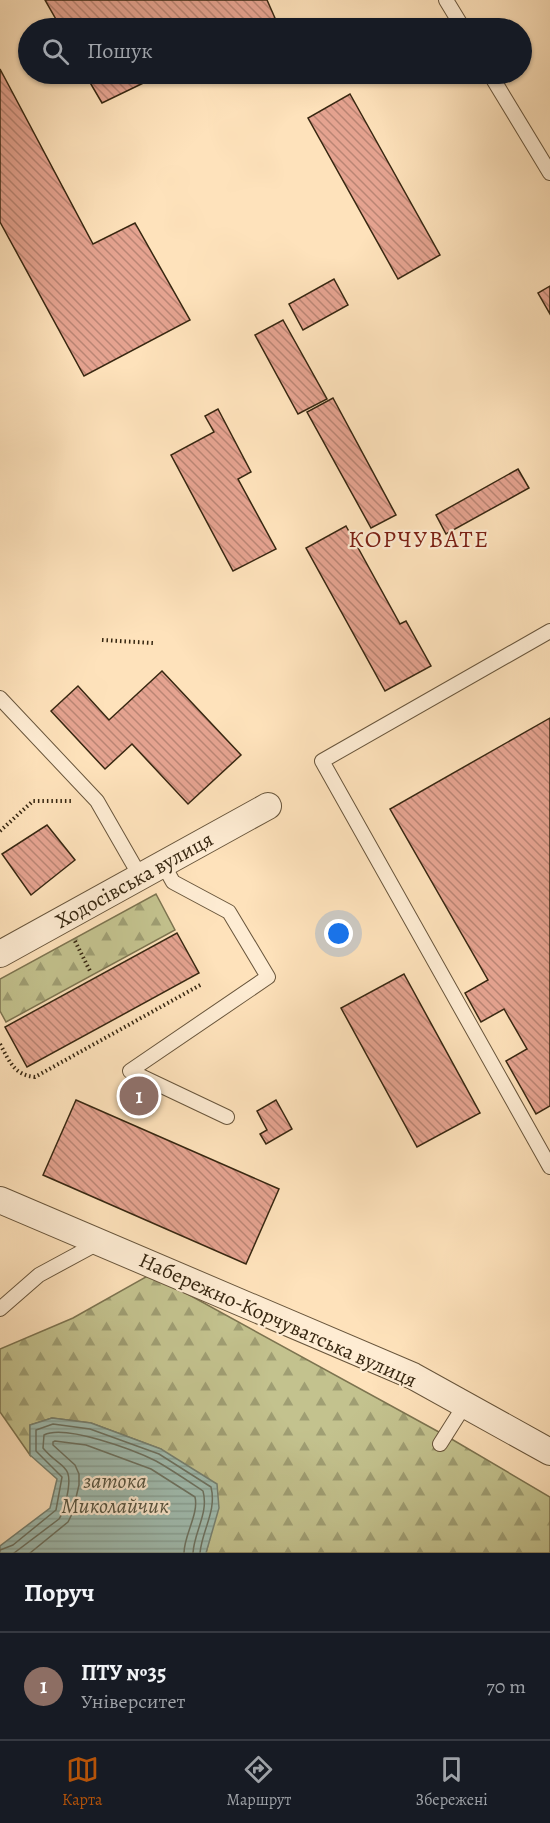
<!DOCTYPE html>
<html lang="uk">
<meta charset="utf-8">
<style>
body{margin:0;font-family:Alegreya,serif;background:#242831;color:#f1f3f6}
.you{position:absolute;left:339px;top:934px;width:21px;height:21px;margin:-15px;border:4px solid #fff;border-radius:50%;background:#1a73e8;box-shadow:0 0 0 9px #1a73e833}
.badge{display:grid;place-items:center;width:39px;height:39px;border-radius:50%;background:#b45309;color:#fff;font-size:20px;font-weight:700}
.pin{position:absolute;translate:-50% -50%;border:3px solid #fff;box-shadow:0 2px 6px #0006}
.list{margin:0;padding:0;list-style:none}
h2{display:flex;justify-content:space-between;align-items:center;height:78px;margin:0;padding:0 24px;font-size:26px}
h2 small{font-size:20px;font-weight:400;color:#9ea1a6}
.list li{display:grid;grid-template-columns:39px 1fr auto;gap:18px;align-items:center;box-sizing:border-box;height:108px;padding:0 24px;border-top:2px solid #363941}
.list b{display:block;font-size:22px;white-space:nowrap}
.list p{margin:0;font-size:20px;white-space:nowrap;color:#9ea1a6}
.list em{font-size:20px;font-style:normal;color:#9ea1a6}
.icon{flex:none;width:33px;height:33px;fill:none;stroke:currentColor;stroke-width:2;stroke-linecap:round;stroke-linejoin:round}
.map{position:relative;flex:none;width:550px;height:1553px;overflow:hidden}
.search{position:absolute;background:#171b24;box-shadow:0 2px 4px #0004;left:18px;right:18px;top:18px;height:66px;display:flex;align-items:center;gap:15px;box-sizing:border-box;padding:0 21px;border-radius:33px;color:#9ea1a6;font-size:22px}
.sheet{height:186px;background:#171b24}
nav{display:flex;justify-content:space-around;align-items:center;box-sizing:border-box;height:84px;border-top:2px solid #363941;background:#171b24;font-size:16px;color:#9ea1a6}
nav a{display:grid;justify-items:center;gap:3px}
nav .on{color:#b45309}
.map>svg:first-child{display:block}
.forest{fill:url(#forest-firs);stroke:#7d7450;stroke-width:1.5}
.water{fill:url(#water-rules);stroke:#768171;stroke-width:1.5}
.lines{fill:none;stroke-linecap:round;stroke-linejoin:round}
.shore{stroke:#6c7261;stroke-width:1.5}
.building{fill:url(#building-back-hatch);stroke:#372711;stroke-width:1.5}
.service-casing{stroke:#69563c;stroke-width:16}
.minor-casing{stroke:#69563c;stroke-width:28}
.path{stroke:#372711;stroke-width:4;stroke-dasharray:1.5 3;stroke-linecap:butt}
.service{stroke:#feecd3;stroke-width:14}
.minor{stroke:#feecd3;stroke-width:26}
.labels{text-anchor:middle;dominant-baseline:central;stroke-width:4.5;stroke-linejoin:round;paint-order:stroke}
.street-label{font-size:21px;fill:#372711;stroke:#feecd3}
.water-label{font-size:22px;font-style:italic;fill:#565441;stroke:#feecd3}
.quarter-label{font-size:24px;letter-spacing:1.5px;fill:#7a1f14;stroke:#feecd3}
</style>
<div class="map">
<svg width="550" height="1553" viewBox="0 0 550 1553">
<defs>
<pattern id="forest-firs" width="22" height="20" patternUnits="userSpaceOnUse" patternTransform="scale(1.5)"><rect width="22" height="20" fill="#c3c28e"/><path d="M5 1l3.5 6h-7zM16 11l3.5 6h-7z" fill="#9f9e73"/></pattern>
<pattern id="water-rules" width="6" height="5" patternUnits="userSpaceOnUse" patternTransform="scale(1.5)"><rect width="6" height="5" fill="#a0bdb1"/><path d="M0 2.5h6" fill="none" stroke="#8aa297"/></pattern>
<pattern id="building-back-hatch" width="6" height="6" patternUnits="userSpaceOnUse" patternTransform="scale(1.5)"><rect width="6" height="6" fill="#e5a390"/><path d="M-1 5l2 2M0 0l6 6M5-1l2 2" fill="none" stroke="#ba8574"/></pattern>
</defs>
<rect width="100%" height="100%" fill="#fee2bb"/>
<filter id="stains"><feTurbulence type="fractalNoise" baseFrequency=".00333" numOctaves="4"/><feColorMatrix values="0 0 0 0 .2 0 0 0 0 .09 0 0 0 0 .02 0 0 0 .5 -.17"/></filter>
<radialGradient id="worn" r=".72"><stop offset=".6" stop-color="#630" stop-opacity="0"/><stop offset="1" stop-color="#630" stop-opacity=".3"/></radialGradient>
<path class="forest" d="M156,894L175,930L6,1022L0,1011V979Z
M151,1274L448,1437L550,1497V1553H206L210,1535L161,1449L91,1423L52,1418L30,1425V1455L0,1412V1349L73,1318Z"/>
<path class="water" d="M52,1418L91,1423L161,1449L217,1484L219,1508L206,1553H0V1546L50,1508L57,1479L30,1455V1425Z"/>
<g class="lines">
<path class="shore" d="M0,1550L13,1545L56,1510L62,1477L36,1451V1430L53,1424L90,1429L159,1454L211,1487C217,1511 202,1530 200,1553
M14,1553L59,1519C64,1512 65,1504 67,1496C74,1462 61,1470 43,1448L44,1435C65,1424 134,1450 156,1461C172,1470 188,1481 203,1491C209,1513 194,1532 193,1553
M30,1553L68,1522L72,1514L79,1485V1474L75,1465L53,1445V1442L55,1441L86,1445L151,1469L195,1497C199,1514 184,1535 184,1553"/>
</g>
<path class="building" d="M45,0H267L275,18L253,28H61Z
M0,69L93,244L135,223L190,320L84,376L0,222Z
M85,74H162L102,103Z
M350,94L440,255L398,279L308,118Z
M334,279L348,305L303,330L289,304Z
M550,286V314L538,293Z
M283,320L327,399L298,414L255,335Z
M333,398L396,515L371,528L307,412Z
M218,409L251,472L238,479L276,549L233,571L171,455L214,432L205,416Z
M518,469L529,488L446,534L436,515Z
M346,526L400,624L406,621L431,666L385,691L306,548Z
M162,671L241,755L188,804L132,744L105,769L51,711L78,686L109,720Z
M550,718V1106L536,1114L506,1061L527,1049L504,1009L481,1022L465,993L488,980L390,809Z
M47,825L75,860L31,895L2,854Z
M177,933L199,973L27,1067L5,1027Z
M404,974L480,1113L417,1147L341,1008Z
M76,1100L279,1189L246,1264L43,1175Z
M276,1100L292,1129L266,1144L260,1134L267,1130L257,1111Z"/>
<g class="lines">
<g class="service-casing">
<path id="service" d="M446,0L463,28
M490,74L550,173
M550,631L322,761L550,1167
M0,698L97,801L140,876
M163,864L173,882L229,912L268,977L130,1071L227,1117
M0,1309L39,1275L100,1242
M440,1444L464,1406"/>
</g>
<g class="minor-casing">
<path id="minor" d="M0,954L268,806
M0,1200L413,1376L550,1452"/>
</g>
<path class="path" d="M102,640L153,643
M0,831L33,801H71
M75,941L90,971
M0,1044C10,1062 14,1075 35,1077L202,984"/>
<use href="#service" class="service"/>
<use href="#minor" class="minor"/>
</g>
<g class="labels">
<g class="street-label">
<text transform="translate(134 880) rotate(-29)">Ходосівська вулиця</text>
<text transform="translate(278 1320) rotate(24)">Набережно-Корчуватська вулиця</text>
</g>
<g class="water-label">
<text x="115" y="1481">затока<tspan x="115" dy="25">Миколайчик</tspan></text>
</g>
<g class="quarter-label">
<text x="419" y="539">КОРЧУВАТЕ</text>
</g>
</g>
<rect width="100%" height="100%" filter="url(#stains)"/>
<rect width="100%" height="100%" fill="url(#worn)"/>
</svg>
<div class="you"></div>
<div class="pin badge" style="left:139px;top:1096px;background:#8d6e63">1</div>
<div class="search"><svg class="icon" aria-label="search" viewBox="0 0 24 24"><circle cx="10" cy="10" r="6"/><path d="M15 15l6 6"/></svg>Пошук</div>
</div>
<section class="sheet">
<h2>Поруч<small></small></h2>
<ul class="list">
<li><span class="badge" style="background:#8d6e63">1</span><div><b>ПТУ №35</b><p>Університет</p></div><em>70 m</em></li>
</ul>
</section>
<nav>
<a class="on"><svg class="icon" aria-label="map" viewBox="0 0 24 24"><path d="M3 6l6-2 6 2 6-2v14l-6 2-6-2-6 2zM9 4v14M15 6v14"/></svg>Карта</a>
<a><svg class="icon" aria-label="directions" viewBox="0 0 24 24"><path d="M12 3l9 9-9 9-9-9zM9 14v-3h6M13 9l2 2-2 2"/></svg>Маршрут</a>
<a><svg class="icon" aria-label="saved" viewBox="0 0 24 24"><path d="M7 4h10v16l-5-4-5 4z"/></svg>Збережені</a>
</nav>
